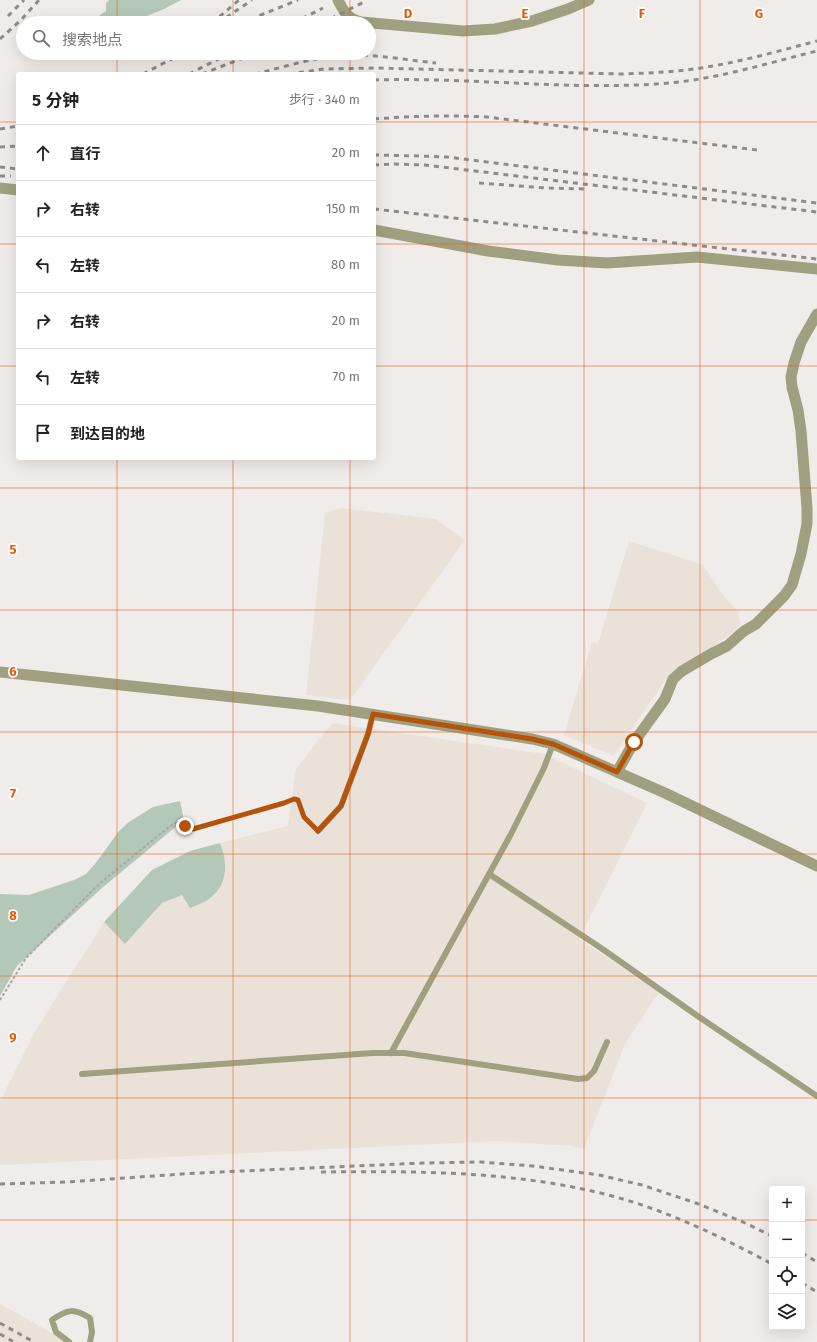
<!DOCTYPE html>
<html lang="zh">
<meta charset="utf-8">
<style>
body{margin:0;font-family:"Fira Sans","Noto Sans SC",sans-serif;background:#f6f6f6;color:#222}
.controls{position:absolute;right:12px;bottom:12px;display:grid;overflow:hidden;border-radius:4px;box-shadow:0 4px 16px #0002}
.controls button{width:36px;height:36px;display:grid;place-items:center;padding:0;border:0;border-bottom:1px solid #e0e0e0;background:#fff;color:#222;font:20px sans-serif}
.stop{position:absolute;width:12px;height:12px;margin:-9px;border:3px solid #b45309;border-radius:50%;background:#fff}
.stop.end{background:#b45309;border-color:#fff;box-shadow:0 1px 4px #0008}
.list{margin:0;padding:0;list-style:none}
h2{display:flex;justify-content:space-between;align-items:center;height:52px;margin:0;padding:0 16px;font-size:17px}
h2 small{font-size:13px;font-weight:400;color:#767676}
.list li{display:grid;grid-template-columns:26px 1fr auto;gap:12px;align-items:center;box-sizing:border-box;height:56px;padding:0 16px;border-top:1px solid #e0e0e0}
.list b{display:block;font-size:15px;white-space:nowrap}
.list em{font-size:13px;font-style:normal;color:#767676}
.icon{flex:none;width:22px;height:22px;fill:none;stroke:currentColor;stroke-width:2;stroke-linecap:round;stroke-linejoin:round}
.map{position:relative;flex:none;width:817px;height:1342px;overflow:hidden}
.search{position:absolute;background:#fff;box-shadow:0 4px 16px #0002;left:16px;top:16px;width:360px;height:44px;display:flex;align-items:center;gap:10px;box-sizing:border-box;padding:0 14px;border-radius:22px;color:#767676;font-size:15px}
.panel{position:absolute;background:#fff;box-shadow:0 4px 16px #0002;left:16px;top:72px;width:360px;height:388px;border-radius:4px}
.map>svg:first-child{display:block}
.built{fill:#eae2d8}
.green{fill:#b4c8ba}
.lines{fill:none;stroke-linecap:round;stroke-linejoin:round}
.path{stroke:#aaa7a5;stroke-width:2;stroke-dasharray:3 2;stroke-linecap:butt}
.service{stroke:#a0a080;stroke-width:6}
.minor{stroke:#a0a080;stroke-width:11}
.tertiary{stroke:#a0a080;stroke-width:11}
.rail{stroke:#8e8c8a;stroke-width:3;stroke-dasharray:5 5;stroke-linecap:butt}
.route{stroke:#b45309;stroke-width:5}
.grid{fill:none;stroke:#e8590c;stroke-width:1;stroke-opacity:0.55}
.grid-label{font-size:13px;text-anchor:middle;font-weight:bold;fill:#e8590c;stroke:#fff;stroke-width:3.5;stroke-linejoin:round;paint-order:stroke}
</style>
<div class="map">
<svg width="817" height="1342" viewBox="0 0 817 1342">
<rect width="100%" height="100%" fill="#efece9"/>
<path class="built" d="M340,508L436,519L465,540L350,700L306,695L325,513Z
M629,541L703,565L722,594L738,611L740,624L737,630L666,679L614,756L564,735L592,642L598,644Z
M332,723L544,754L647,803L579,939L659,992L625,1044L584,1149L571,1146L497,1141L2,1165L0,1164V1101L34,1033L104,922L125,944L162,903L183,894L223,850L220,843L288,826L296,769Z
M0,1304L68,1342H0Z"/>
<path class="green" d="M109,0H181L164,9L137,20L133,23H94L93,20L106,11V3Z
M180,801L184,820L102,888L17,966L0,996V894L29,895L74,880L86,874L95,864L119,831L129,822L153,807Z
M220,843C228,862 228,885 210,898C205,903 196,905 190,908L182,895L162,903L125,944L104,922L152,870L190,851Z"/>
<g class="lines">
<path class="path" d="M0,1000L26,958L98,885L170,826L181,820L187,828L193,829L285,803L294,799L298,800L304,817L312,826"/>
<path class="service" d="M318,831L341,806L368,734L373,714
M489,874L601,948L699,1017L817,1096
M391,1053L511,834L544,768L553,744
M82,1074L373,1053H404L578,1079L587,1078L594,1071L607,1042
M69,1342L56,1332L52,1320C68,1309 73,1308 90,1318L92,1332L90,1342"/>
<path class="minor" d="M338,0C344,12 347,18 361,22L463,31L495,29L532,21L568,9L589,0
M617,772L634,742L665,699L673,679L682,671L711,654L727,646L744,631L756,624L784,596L792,585L801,554L807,524V508L801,431L798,410L792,387L791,377L794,363L801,342L817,314"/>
<path class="tertiary" d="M0,188L18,190
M374,230L488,251L558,260L607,263L697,257L817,269
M0,672L318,706L532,739L553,744L665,793L817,866"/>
<path class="rail" d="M8,16L24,0
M212,23L239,0
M218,23L252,0
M241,23L298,0
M293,23L323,8
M322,23L364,2
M0,39L21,20L39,0
M143,74L183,53
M189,74L230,53
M202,74L256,53
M255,74C284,67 315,57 345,55C375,54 406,60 436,63
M289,74L324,69L376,68L622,74C649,73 675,72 701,68C740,62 779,51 817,41
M374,80C468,77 562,90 656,84C711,81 764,64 817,51
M374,119C412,116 449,115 487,117L757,150
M0,129L18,126
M0,147L18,146
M374,155L420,156L447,157L817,203
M374,165L395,164L425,165L817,212
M0,167L18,169
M0,176H11
M479,183L546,188L588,189
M374,209L817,259
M321,1172C414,1171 506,1171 596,1192C658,1206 716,1234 772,1264
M0,1184L67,1182L197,1173L423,1163L481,1162L533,1166L599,1175L642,1185L696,1203L743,1222L772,1236
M802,1253L817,1262
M802,1283L817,1292
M0,1323L34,1342
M0,1334L14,1342"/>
</g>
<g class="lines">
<path class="route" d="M185,826L187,828L193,829L284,803L294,799L298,800L304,817L318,831L341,806L368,734L373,714L532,739L553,744L617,772L634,742"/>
</g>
<path class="grid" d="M117,0V23M233,0V23M350,0V23M467,0V1342M584,0V1342M700,0V1342M117,53V74M233,53V74M350,53V74M0,122H18M374,122H817M0,244H18M374,244H817M0,366H18M374,366H817M117,458V1342M233,458V1342M350,458V1342M0,488H817M0,610H817M0,732H817M0,854H817M0,976H817M0,1098H817M0,1220H772M802,1220H817"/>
<g class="grid-label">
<text x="408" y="18">D</text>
<text x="525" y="18">E</text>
<text x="642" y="18">F</text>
<text x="759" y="18">G</text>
<text x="13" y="554">5</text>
<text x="13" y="676">6</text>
<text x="13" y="798">7</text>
<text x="13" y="920">8</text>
<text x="13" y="1042">9</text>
</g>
</svg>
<div class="controls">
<button>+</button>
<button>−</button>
<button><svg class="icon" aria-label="locate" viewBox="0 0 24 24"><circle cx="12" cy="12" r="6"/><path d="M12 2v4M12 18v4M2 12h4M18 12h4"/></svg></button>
<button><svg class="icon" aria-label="layers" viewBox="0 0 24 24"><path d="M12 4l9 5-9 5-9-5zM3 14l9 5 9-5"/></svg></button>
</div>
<div class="stop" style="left:634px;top:742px"></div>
<div class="stop end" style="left:185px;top:826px"></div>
<div class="search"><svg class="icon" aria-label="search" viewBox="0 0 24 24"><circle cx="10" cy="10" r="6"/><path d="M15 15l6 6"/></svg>搜索地点</div>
<section class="panel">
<h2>5 分钟<small>步行 · 340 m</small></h2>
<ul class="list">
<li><svg class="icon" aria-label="ahead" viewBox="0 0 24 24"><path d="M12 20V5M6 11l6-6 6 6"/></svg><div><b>直行</b></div><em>20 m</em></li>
<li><svg class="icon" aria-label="right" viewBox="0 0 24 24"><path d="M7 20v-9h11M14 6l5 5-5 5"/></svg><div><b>右转</b></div><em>150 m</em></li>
<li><svg class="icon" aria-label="left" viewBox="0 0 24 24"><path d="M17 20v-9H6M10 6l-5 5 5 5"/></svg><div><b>左转</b></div><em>80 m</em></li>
<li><svg class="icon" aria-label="right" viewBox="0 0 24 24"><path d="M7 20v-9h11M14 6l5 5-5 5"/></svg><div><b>右转</b></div><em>20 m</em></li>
<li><svg class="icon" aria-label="left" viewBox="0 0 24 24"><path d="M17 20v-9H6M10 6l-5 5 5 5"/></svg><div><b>左转</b></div><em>70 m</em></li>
<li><svg class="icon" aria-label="arrive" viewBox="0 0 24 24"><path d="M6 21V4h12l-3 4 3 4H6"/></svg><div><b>到达目的地</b></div></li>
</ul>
</section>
</div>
